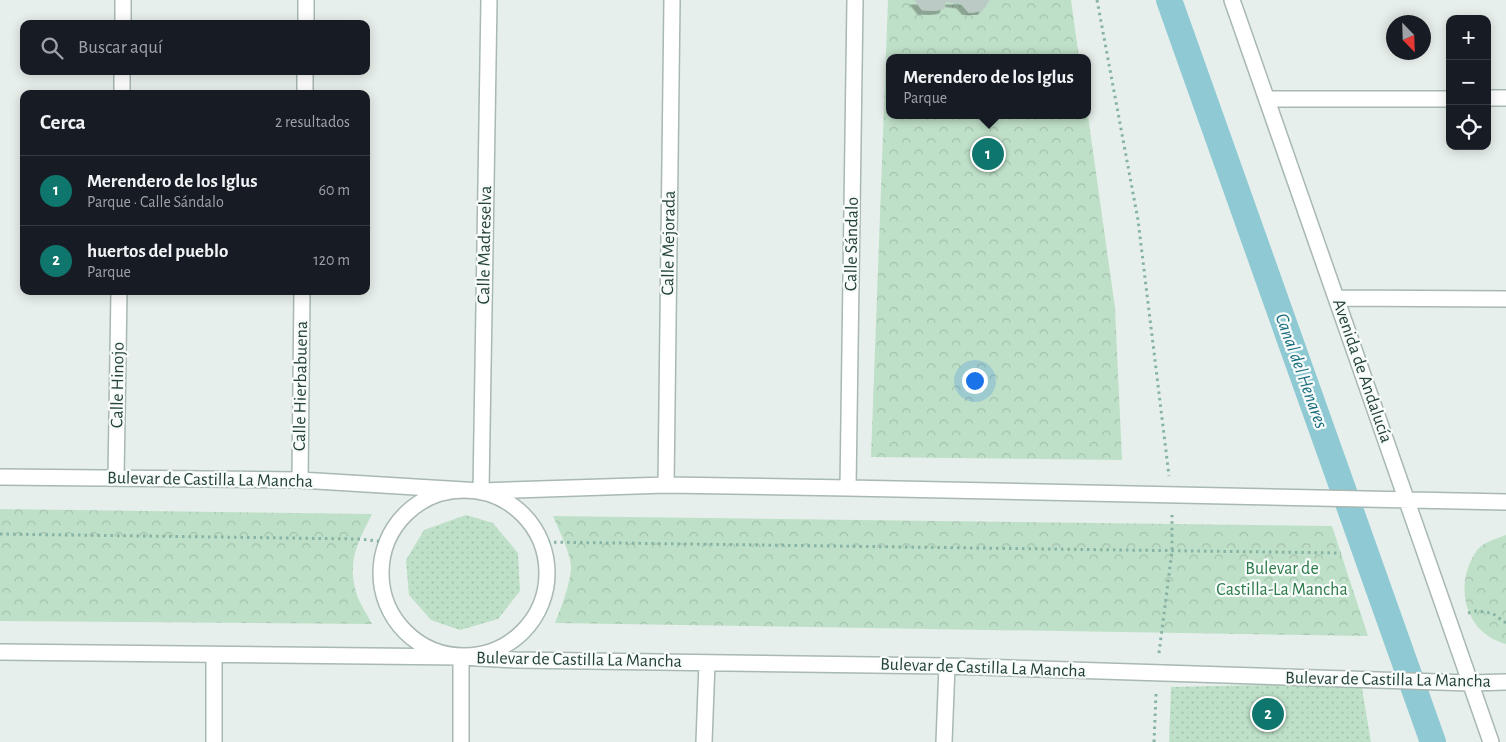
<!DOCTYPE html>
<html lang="es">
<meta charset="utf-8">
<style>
body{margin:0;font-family:"Alegreya Sans",sans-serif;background:#20242c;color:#f1f3f6}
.controls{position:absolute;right:15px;top:15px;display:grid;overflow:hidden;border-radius:10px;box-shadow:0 2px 12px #0003}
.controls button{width:45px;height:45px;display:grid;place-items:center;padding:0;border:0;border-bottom:1px solid #363941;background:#171b24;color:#f1f3f6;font:25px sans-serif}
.compass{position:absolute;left:1386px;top:15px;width:45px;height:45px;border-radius:50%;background:#171b24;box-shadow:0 2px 12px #0003;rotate:157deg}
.you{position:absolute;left:974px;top:380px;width:18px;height:18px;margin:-12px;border:4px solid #fff;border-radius:50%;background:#1a73e8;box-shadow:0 0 0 8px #1a73e833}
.badge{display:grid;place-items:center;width:32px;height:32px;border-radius:50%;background:#0f766e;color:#fff;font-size:16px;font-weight:700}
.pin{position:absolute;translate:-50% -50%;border:2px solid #fff;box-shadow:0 1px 5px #0006}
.popup{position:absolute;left:886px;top:54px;width:205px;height:65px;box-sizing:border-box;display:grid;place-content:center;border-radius:10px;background:#171b24;filter:drop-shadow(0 1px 4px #0005);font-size:16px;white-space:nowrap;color:#9ea1a6}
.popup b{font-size:19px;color:#f1f3f6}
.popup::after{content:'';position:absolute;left:50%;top:100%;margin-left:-10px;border:10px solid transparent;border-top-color:#171b24}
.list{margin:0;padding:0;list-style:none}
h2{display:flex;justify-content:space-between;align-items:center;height:65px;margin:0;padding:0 20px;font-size:21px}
h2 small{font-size:16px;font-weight:400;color:#9ea1a6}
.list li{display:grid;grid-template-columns:32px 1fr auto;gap:15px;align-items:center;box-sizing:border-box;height:70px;padding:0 20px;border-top:1px solid #363941}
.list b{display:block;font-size:19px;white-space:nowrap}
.list p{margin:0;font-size:16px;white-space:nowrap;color:#9ea1a6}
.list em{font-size:16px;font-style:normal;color:#9ea1a6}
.icon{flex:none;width:28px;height:28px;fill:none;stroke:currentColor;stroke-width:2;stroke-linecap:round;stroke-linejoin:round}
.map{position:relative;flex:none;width:1506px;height:742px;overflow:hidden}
.search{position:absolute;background:#171b24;box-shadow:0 2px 12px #0003;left:20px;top:20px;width:350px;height:55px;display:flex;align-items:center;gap:12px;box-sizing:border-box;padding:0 18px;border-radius:10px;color:#9ea1a6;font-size:19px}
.panel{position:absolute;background:#171b24;box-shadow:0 2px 12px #0003;left:20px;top:90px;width:350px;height:205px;border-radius:10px}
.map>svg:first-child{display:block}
.park{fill:url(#park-crowns)}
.garden{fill:url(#garden-dots)}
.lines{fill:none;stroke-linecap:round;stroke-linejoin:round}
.canal{stroke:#8ec9d4;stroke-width:26}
.building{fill:#bbcac4;filter:url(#shadow)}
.minor-casing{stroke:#a8b8b2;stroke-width:18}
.path{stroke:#86b3a5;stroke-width:3;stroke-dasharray:2.5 4;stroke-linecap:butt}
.minor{stroke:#fff;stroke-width:15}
.labels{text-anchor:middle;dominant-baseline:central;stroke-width:4.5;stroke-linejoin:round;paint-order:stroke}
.street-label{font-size:18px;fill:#24423a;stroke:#f7fbf9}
.park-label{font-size:18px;fill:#2d7a4b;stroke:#f7fbf9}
.water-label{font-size:19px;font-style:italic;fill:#1c6f80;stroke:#f7fbf9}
</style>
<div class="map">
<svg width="1506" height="742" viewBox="0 0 1506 742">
<defs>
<pattern id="park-crowns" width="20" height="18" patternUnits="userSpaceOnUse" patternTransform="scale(1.25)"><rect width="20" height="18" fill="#bfe0c8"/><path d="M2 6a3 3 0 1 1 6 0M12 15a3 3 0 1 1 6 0" fill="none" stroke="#a4c1ad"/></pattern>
<pattern id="garden-dots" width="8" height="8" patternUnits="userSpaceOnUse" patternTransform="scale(1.25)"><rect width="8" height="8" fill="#bfe0c8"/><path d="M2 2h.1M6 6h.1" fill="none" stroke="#a4c1ad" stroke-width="1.8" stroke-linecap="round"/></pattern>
<filter id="shadow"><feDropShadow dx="-4.5" dy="4.5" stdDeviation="0" flood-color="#0004"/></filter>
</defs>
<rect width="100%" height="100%" fill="#e6efeb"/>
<path class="park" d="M888,0H1071L1079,58H889V115H1087V109L1115,308L1122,460L871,457Z
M0,509L372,514C358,542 347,561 356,592C359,603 367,614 372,624L0,621Z
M553,516L1332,526L1368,636L555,623C561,609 571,581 571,567C571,554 558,528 553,516Z
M1506,535V644C1463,633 1453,582 1478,549C1484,542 1498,538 1506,535Z"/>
<path class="garden" d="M466,515L493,523L518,553L520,591L498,619L460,630L431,620L409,595L406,560L424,530Z
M1361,683L1371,742H1169L1171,687Z"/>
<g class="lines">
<path class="canal" d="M1169,0L1433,742"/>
</g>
<path class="building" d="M914,0H990L982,11L969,13L961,4L946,2L944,9L934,11L922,10Z"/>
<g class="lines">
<g class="minor-casing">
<path id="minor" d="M1232,0L1491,742
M123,24V0
M306,24V0
M122,94V71
M305,94V71
M1487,98H1506
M1267,99H1450
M1336,298L1506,299
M0,477L300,480L481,491L666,485L848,488L1506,502
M116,478L119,291
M300,480L302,291
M666,485L672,0
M848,488L855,0
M381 573a83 83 0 1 1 166 0a83 83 0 1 1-166 0Z
M481,491L489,0
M0,652L461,657L516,660L947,666L1470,683L1506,682
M214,655V742
M461,657V742
M704,742L707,663
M944,742L947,666"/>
</g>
<path class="path" d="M1097,0L1138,220L1169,476
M0,534L359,539L387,542
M541,542L1341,553
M1468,613L1476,611L1492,613L1506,623
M1159,653L1172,551V515
M1154,742L1156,694"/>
<use href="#minor" class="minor"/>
</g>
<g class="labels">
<g class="street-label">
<text transform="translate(669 243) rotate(-89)">Calle Mejorada</text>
<text transform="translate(852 244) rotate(-89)">Calle Sándalo</text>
<text transform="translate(485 245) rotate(-89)">Calle Madreselva</text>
<text transform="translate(1362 371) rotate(71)">Avenida de Andalucía</text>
<text transform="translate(118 385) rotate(-89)">Calle Hinojo</text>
<text transform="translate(301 386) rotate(-89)">Calle Hierbabuena</text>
<text transform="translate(210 480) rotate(1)">Bulevar de Castilla La Mancha</text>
<text transform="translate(579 660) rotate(1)">Bulevar de Castilla La Mancha</text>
<text transform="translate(983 668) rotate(2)">Bulevar de Castilla La Mancha</text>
<text transform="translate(1388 680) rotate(1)">Bulevar de Castilla La Mancha</text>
</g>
<g class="park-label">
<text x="1282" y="569">Bulevar de<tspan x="1282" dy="21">Castilla-La Mancha</tspan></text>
</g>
<g class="water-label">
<text transform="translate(1301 371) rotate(70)">Canal del Henares</text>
</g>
</g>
</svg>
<div class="controls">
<button>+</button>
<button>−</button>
<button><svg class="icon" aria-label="locate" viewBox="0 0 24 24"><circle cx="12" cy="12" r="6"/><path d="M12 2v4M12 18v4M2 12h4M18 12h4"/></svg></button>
</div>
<svg class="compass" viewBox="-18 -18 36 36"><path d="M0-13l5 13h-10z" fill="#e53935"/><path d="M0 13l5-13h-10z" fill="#9ea1a6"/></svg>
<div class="you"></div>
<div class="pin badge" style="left:988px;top:154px">1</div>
<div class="popup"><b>Merendero de los Iglus</b>Parque</div>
<div class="pin badge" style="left:1268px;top:714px">2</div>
<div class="search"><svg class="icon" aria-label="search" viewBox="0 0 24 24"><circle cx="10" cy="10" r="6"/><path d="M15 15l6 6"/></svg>Buscar aquí</div>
<section class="panel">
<h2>Cerca<small>2 resultados</small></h2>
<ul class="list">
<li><span class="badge">1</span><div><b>Merendero de los Iglus</b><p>Parque · Calle Sándalo</p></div><em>60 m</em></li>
<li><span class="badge">2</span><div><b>huertos del pueblo</b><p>Parque</p></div><em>120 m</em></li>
</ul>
</section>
</div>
